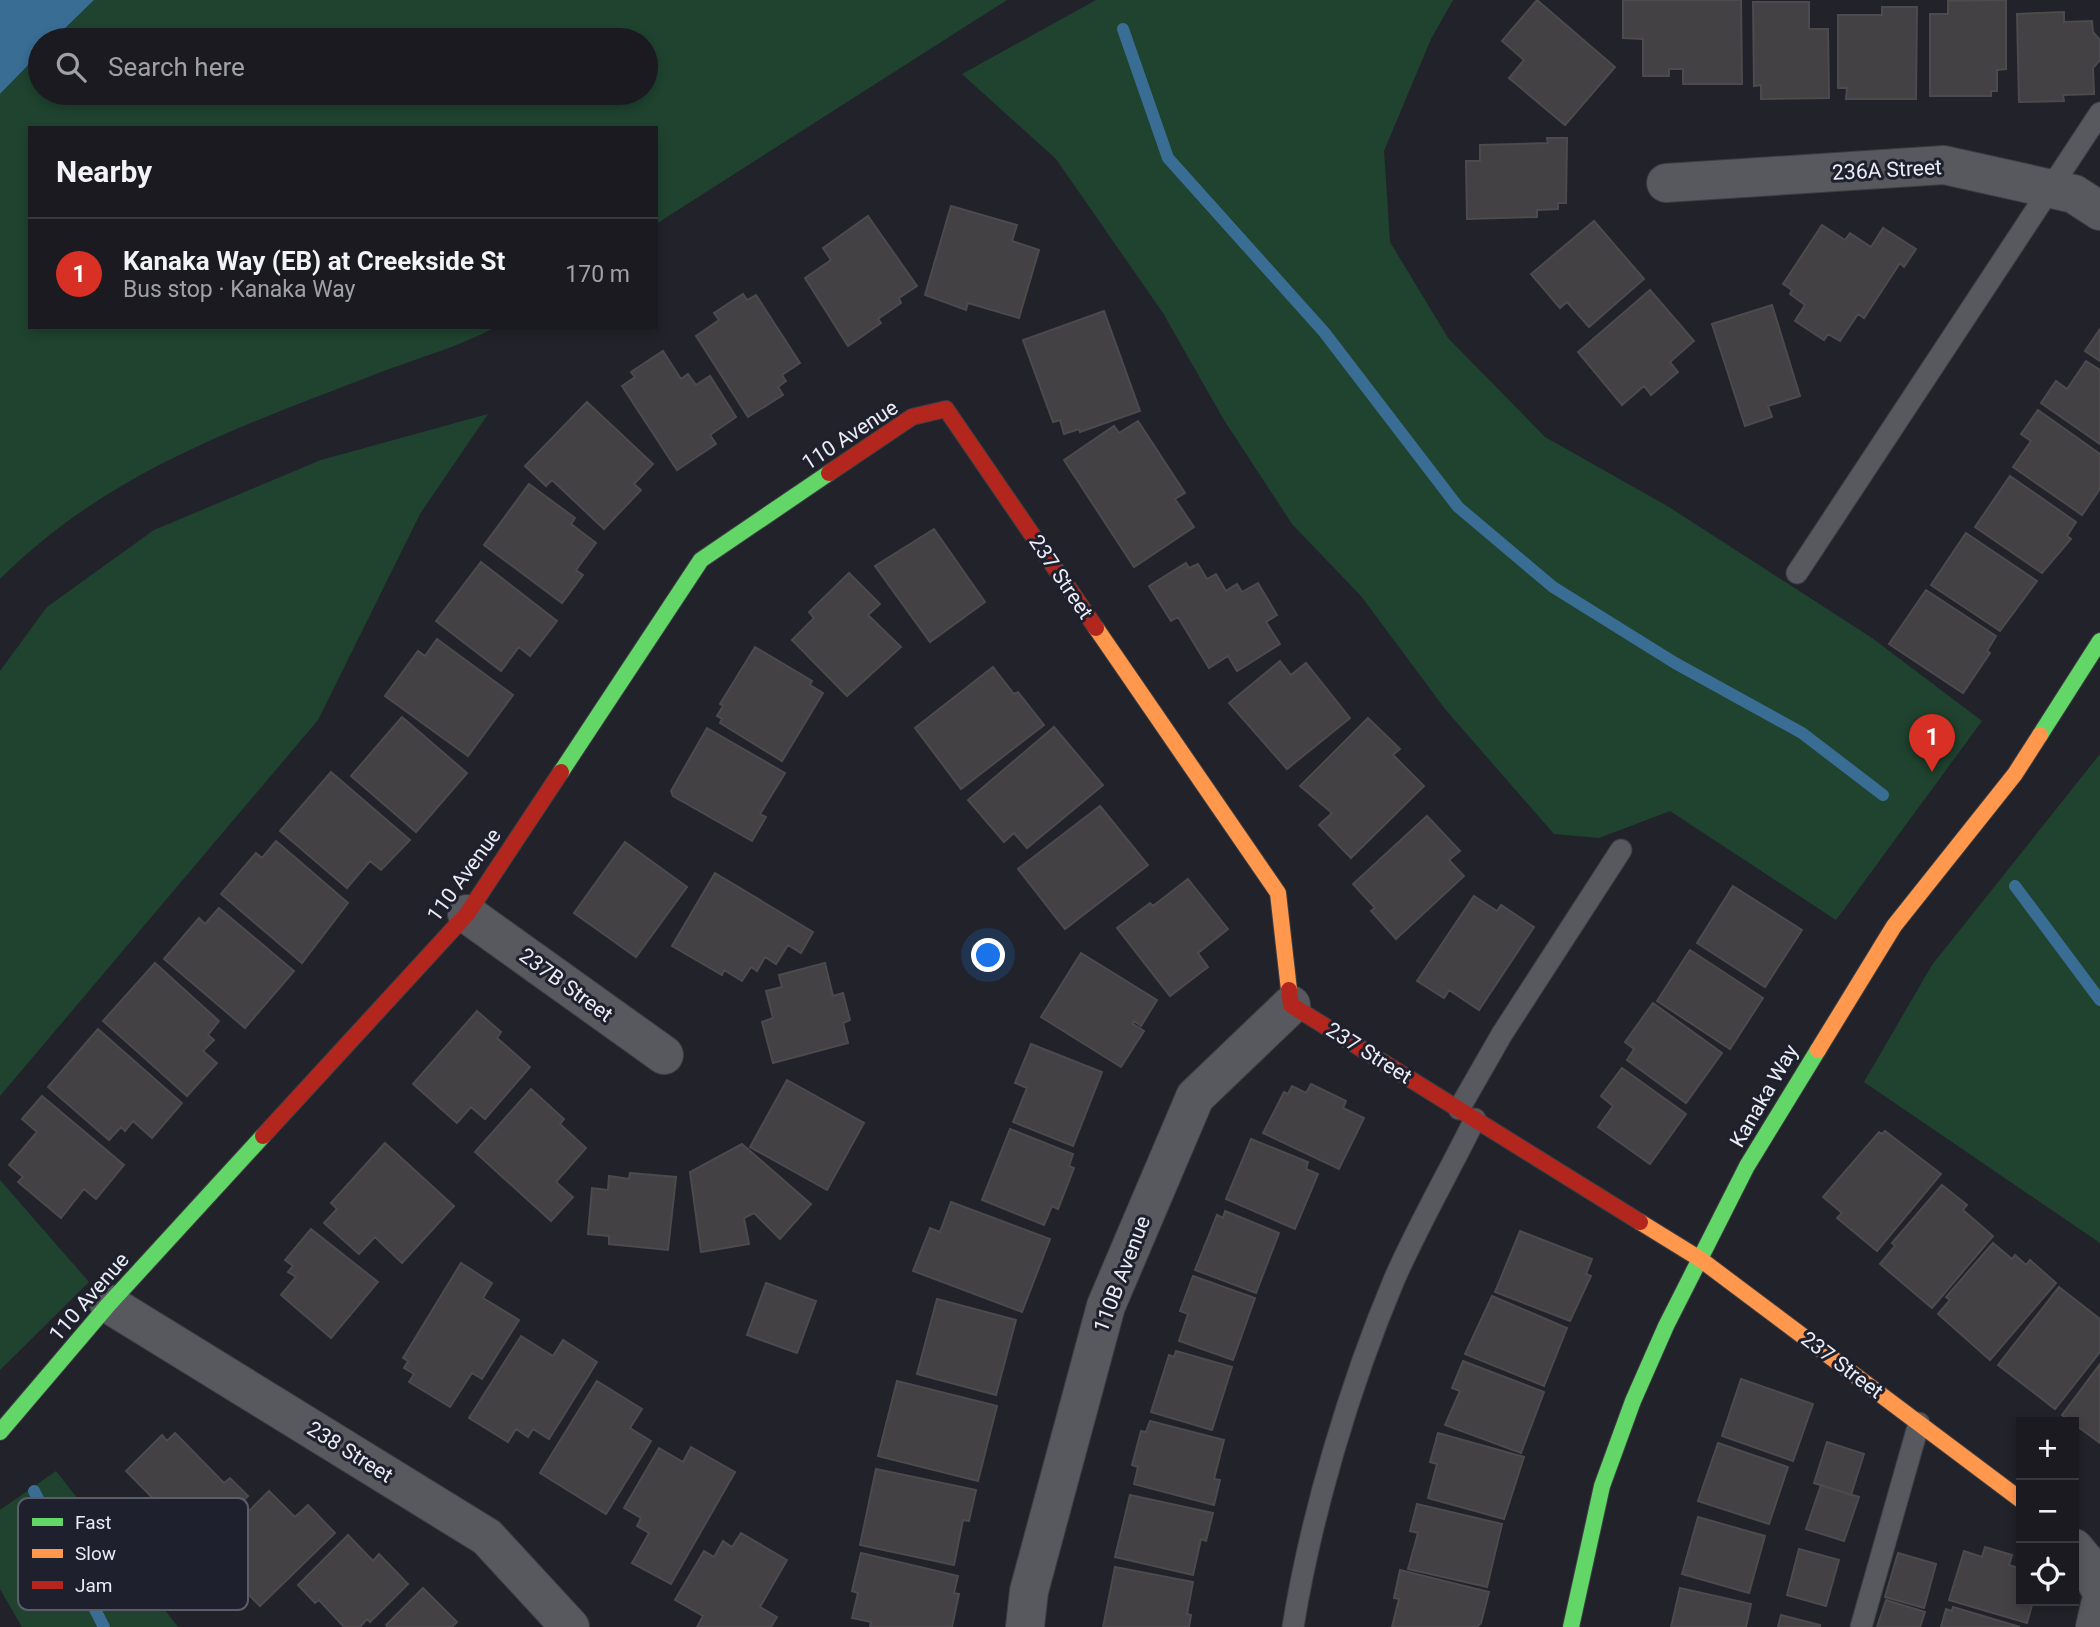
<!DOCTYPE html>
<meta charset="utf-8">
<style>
body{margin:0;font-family:Roboto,sans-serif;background:#27272d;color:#f1f3f6}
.controls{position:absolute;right:21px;bottom:21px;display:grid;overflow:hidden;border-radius:0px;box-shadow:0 4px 10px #0003}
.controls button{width:63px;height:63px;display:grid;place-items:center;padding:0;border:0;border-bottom:2px solid #38383e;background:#1a1a20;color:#f1f3f6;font:35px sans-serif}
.you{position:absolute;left:989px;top:956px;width:24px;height:24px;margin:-18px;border:5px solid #fff;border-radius:50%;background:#1a73e8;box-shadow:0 0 0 10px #1a73e833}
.badge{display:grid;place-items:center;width:46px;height:46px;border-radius:50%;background:#d93025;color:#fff;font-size:23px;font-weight:700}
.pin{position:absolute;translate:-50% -58px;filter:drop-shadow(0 2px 4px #0008)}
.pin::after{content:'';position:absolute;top:37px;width:24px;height:21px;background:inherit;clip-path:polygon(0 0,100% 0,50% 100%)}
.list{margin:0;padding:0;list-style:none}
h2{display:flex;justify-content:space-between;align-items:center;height:91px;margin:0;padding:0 28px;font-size:30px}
h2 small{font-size:23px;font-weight:400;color:#9fa1a5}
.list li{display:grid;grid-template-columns:46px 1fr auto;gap:21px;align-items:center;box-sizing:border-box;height:112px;padding:0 28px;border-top:2px solid #38383e}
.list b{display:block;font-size:26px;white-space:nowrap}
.list p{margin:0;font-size:23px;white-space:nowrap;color:#9fa1a5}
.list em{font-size:23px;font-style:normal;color:#9fa1a5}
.icon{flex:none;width:38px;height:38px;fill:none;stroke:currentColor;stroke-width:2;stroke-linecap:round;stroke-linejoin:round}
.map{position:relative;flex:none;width:2100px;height:1627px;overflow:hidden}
.search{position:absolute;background:#1a1a20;box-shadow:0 4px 10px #0003;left:28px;top:28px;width:630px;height:77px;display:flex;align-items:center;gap:18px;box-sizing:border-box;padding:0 24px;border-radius:38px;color:#9fa1a5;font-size:26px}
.panel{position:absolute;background:#1a1a20;box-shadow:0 4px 10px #0003;left:28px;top:126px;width:630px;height:203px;border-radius:0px}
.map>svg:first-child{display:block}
.green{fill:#1f432f}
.water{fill:#396d94}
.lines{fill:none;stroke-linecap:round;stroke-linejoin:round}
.stream{stroke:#396d94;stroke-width:12}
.building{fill:#434143;stroke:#4c4a4c;stroke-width:2}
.lane-casing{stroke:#3c3e43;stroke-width:23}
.street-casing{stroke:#3c3e43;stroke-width:40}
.fast-casing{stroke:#3c3e43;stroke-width:18}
.slow-casing{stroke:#3c3e43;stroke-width:18}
.jam-casing{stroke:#3c3e43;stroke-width:18}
.lane{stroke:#58595e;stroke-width:21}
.street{stroke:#58595e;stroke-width:38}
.fast{stroke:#63d668;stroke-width:16}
.slow{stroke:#ff974d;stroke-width:16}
.jam{stroke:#b3261e;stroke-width:16}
.labels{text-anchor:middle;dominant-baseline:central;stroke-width:6;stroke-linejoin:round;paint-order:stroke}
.street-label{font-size:21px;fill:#eaedf5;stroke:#1e212d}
.key{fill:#1e212d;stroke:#5b5e69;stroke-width:2}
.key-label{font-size:19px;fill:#eaedf5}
</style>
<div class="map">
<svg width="2100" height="1627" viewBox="0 0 2100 1627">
<rect width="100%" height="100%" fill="#22232a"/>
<path class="green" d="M94,0H1007L656,224V128H30V327H496C460,346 419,358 381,372C242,426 108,471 0,579V94L40,53V93H646V40H53Z
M1096,0H1453L1431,39L1384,151L1390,242L1448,338L1545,437L1669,507L1872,638L1982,721L1836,920L1670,811L1599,838L1554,834L1445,709L1361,596L1292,524L1224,420L1163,313L1056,159L962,74Z
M488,414L420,514L318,720L0,1096V671L47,607L154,530L321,460Z
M2100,754V1243L1864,1082L1932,965Z
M0,1180L89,1282L0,1370Z
M56,1471L178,1627H22L0,1589V1510Z"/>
<path class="water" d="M0,0H94L53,40H40V53L0,94Z"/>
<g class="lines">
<path class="stream" d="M1123,29L1168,158L1324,332L1458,507L1553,587L1675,663L1802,733L1883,795
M2015,886L2100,1000
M34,1491L104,1627"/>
</g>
<path class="building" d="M1537,0L1615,67L1565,125L1509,78L1524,60L1502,41Z
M1623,0H1741L1742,84H1683V69H1669V76H1643V39L1623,38Z
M2006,0V69L1997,70V91H1991V96H1930V14H1948V1Z
M1753,2H1809V29H1828L1829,98L1761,99V85L1754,86Z
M1882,7H1917L1916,99H1846L1847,88H1838V15H1882Z
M2064,12V22L2092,21L2093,32L2100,40V60L2093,68L2094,94L2063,95L2064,101L2019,102L2017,14Z
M1547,138H1567L1566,203H1558V209L1537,210V217L1467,219L1466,161H1480V145L1548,143Z
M951,206L1017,225L1012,241L1039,250L1019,318L968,303L966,310L925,295Z
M868,216L917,286L899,298L901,303L878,319L881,323L848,346L805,278L831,260L823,248Z
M1594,221L1644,279L1589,327L1567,302L1560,308L1531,274Z
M1822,225L1845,240L1850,233L1871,247L1883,228L1916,249L1904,267L1900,263L1864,318L1858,314L1840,341L1828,334L1824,340L1795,321L1805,305L1790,294L1792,290L1783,284Z
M1650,290L1694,341L1670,362L1678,372L1651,395L1644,386L1622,405L1578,352Z
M743,294L747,300L756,295L800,363L782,375L786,381L778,387L783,395L748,417L696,336L719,320L714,313Z
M1772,305L1800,396L1768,406L1772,417L1745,426L1712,324Z
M1104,311L1140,411L1080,432L1079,429L1064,434L1060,420L1053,422L1023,340Z
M2100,329V361L2085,351Z
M663,351L681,379L688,374L696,385L710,376L736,417L710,435L716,444L677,470L622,386L635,377L631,372Z
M2086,361L2100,370V444L2041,403L2056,381L2067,389Z
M587,402L653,464L634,484L641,490L604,529L552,480L546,486L525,466Z
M2038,410L2100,454V489L2082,515L2013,467L2031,441L2021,434Z
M1138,421L1185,493L1175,499L1194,527L1134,567L1064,460L1114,426L1119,433Z
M2010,476L2076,522L2067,536L2071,539L2042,573L1975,527Z
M529,484L575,518L571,524L596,543L576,570L583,575L562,603L484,545Z
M934,529L985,602L930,642L875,566Z
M1966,533L2037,581L2000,631L1931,585Z
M481,562L557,621L530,656L519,647L501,671L436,621Z
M1186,563L1189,568L1198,564L1207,579L1216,574L1226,591L1237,584L1242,592L1258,583L1277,615L1266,622L1280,644L1237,671L1228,656L1209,668L1178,617L1171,621L1149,586Z
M849,573L880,604L868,615L901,647L847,696L792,640L814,618L809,612Z
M1926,590L1996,636L1987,651L1990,653L1963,693L1889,644Z
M437,639L513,695L468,756L385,696L418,651L425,656Z
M755,647L812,681L810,685L823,693L782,761L720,723L722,719L717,716L723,706L720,704Z
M1280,661L1291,675L1306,663L1350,718L1287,769L1229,703Z
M993,667L1014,694L1018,692L1044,725L961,789L915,728Z
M402,717L467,773L416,832L351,776Z
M1368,718L1400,749L1393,755L1424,786L1351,858L1319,825L1332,813L1300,786Z
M1054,727L1103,785L1027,848L1014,833L1004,842L968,800Z
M707,728L785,773L760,814L766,817L752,841L673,796L671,791Z
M331,772L410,840L381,870L370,861L347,888L280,831Z
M1100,806L1148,865L1065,929L1018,869Z
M1427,816L1460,851L1449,860L1464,876L1396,939L1371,911L1375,908L1353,884Z
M276,841L348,903L302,963L221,894L256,853L262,858Z
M625,842L687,887L636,957L574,913Z
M715,873L813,932L801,953L788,945L776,964L765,957L757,971L751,967L742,981L724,970L722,975L672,946Z
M1188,879L1228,929L1198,953L1208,967L1170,996L1117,928L1150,903L1153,906Z
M1733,886L1802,930L1765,987L1697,943Z
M1474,896L1497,911L1501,905L1534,927L1479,1010L1449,990L1444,998L1417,981Z
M219,908L294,971L245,1028L164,959L199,918L205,924Z
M1690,950L1763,998L1730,1049L1657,1001Z
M1081,953L1157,1000L1141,1026L1134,1021L1133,1024L1144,1031L1121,1067L1041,1017Z
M155,963L219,1021L208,1035L214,1040L203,1051L217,1063L187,1096L103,1021Z
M825,963L833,996L843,993L850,1020L843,1023L848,1043L773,1063L762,1022L773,1018L766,991L782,987L779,975Z
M1653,1003L1722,1053L1686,1103L1627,1060L1634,1049L1625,1042Z
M477,1011L501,1032L497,1038L530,1067L485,1119L471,1107L457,1123L413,1084Z
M98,1029L182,1103L152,1138L133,1121L125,1131L121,1127L109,1140L48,1087Z
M1031,1044L1102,1072L1073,1146L1013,1122L1027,1088L1015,1083Z
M1622,1068L1686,1114L1650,1164L1598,1127L1613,1106L1601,1096Z
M787,1080L864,1123L827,1190L750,1147Z
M1311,1084L1346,1101L1343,1108L1364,1118L1339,1169L1263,1133L1284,1092L1288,1094L1292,1086L1306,1093Z
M531,1089L564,1119L560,1124L586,1148L556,1182L573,1197L551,1221L475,1152Z
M42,1096L124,1165L96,1199L84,1189L61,1218L18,1182L23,1177L9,1165L37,1132L22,1119Z
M1010,1129L1073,1154L1069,1166L1074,1168L1058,1209L1052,1206L1044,1225L982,1200Z
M1885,1131L1941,1174L1877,1251L1837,1218L1842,1213L1823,1197L1879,1132L1882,1134Z
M1251,1139L1308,1162L1306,1169L1318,1174L1295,1229L1226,1199Z
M385,1143L454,1206L402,1263L375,1237L359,1254L324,1223L337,1209L331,1203Z
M742,1144L811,1204L780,1239L754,1213L744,1218L749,1244L701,1252L690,1172Z
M630,1173L676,1177L668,1250L609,1244V1236L588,1234L592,1188L608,1190L609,1176L629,1179Z
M1942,1185L1967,1205L1963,1210L1993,1236L1932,1308L1880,1264L1895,1246L1892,1243Z
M951,1202L1050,1239L1022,1312L913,1271L930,1228L940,1232Z
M1225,1211L1279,1233L1256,1293L1195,1270L1217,1215L1223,1218Z
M311,1229L378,1282L331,1338L281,1295L296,1277L288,1272L293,1266L285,1260Z
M1520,1231L1592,1259L1586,1274L1591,1276L1570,1321L1495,1292Z
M1993,1243L2012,1259L2015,1255L2026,1265L2030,1260L2056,1283L1990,1360L1938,1314L1950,1300L1946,1297Z
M461,1263L492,1283L483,1298L519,1320L482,1379L472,1373L450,1407L409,1382L414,1374L404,1368L408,1361L403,1358Z
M1193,1276L1255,1298L1233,1360L1179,1341L1188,1314L1180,1311Z
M766,1283L816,1301L797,1353L747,1335Z
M2059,1287L2100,1319V1352L2055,1409L1998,1365Z
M1492,1296L1567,1328L1544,1386L1465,1354Z
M937,1299L1016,1320L996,1395L917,1374Z
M521,1336L553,1356L563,1340L597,1362L549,1439L533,1429L528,1437L516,1429L508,1442L469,1418Z
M1176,1351L1232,1367L1212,1430L1151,1412L1169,1355L1174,1357Z
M1463,1361L1544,1392L1521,1453L1445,1425L1460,1391L1452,1388Z
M2100,1364V1443L2062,1415Z
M1741,1379L1813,1404L1793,1461L1722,1436Z
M597,1381L642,1409L630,1428L651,1441L606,1514L540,1473Z
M897,1381L997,1406L978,1481L878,1456Z
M1150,1421L1224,1440L1214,1479L1220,1480L1214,1505L1134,1484L1138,1467L1132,1465L1141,1431L1146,1432Z
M175,1433L224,1483L230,1478L248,1496L199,1545L126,1471L162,1435L167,1441Z
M1438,1433L1524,1457L1504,1519L1428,1498L1437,1464L1430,1462Z
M1827,1442L1864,1454L1851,1495L1814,1483Z
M1718,1443L1788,1467L1769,1524L1698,1501Z
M691,1447L735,1472L671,1584L632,1563L649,1533L637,1526L641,1518L624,1508L659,1448L683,1462Z
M876,1469L976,1490L969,1521L963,1520L954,1565L860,1545Z
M1821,1485L1859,1497L1844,1541L1806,1529Z
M269,1491L295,1517L308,1505L335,1533L260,1606L234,1580L238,1576L212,1548Z
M1130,1495L1213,1513L1206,1541L1201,1539L1193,1575L1115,1557Z
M1417,1504L1502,1524L1487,1587L1408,1569L1418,1533L1410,1531Z
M1698,1517L1765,1536L1749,1593L1682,1574Z
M741,1533L787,1560L760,1607L777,1617L771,1627H697L703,1616L675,1600L704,1551L714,1557L723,1541L732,1547Z
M348,1535L373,1561L379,1554L408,1584L370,1622L367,1619L360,1627H344L319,1600L315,1603L298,1585Z
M1985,1547L2012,1555L2009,1565L2021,1569V1601H2033L2027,1623L1949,1600L1964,1551L1982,1557Z
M1799,1549L1839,1560L1826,1606L1787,1595Z
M861,1553L958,1576L954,1593L959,1594L952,1627H870L871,1622L852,1618L858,1593L852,1591Z
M1898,1553L1936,1564L1924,1608L1885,1597Z
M1115,1567L1193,1582L1187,1614L1191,1615L1189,1627H1103Z
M1400,1570L1489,1592L1481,1623L1477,1627H1392L1399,1599L1394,1598Z
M423,1588L457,1622L452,1627H388L386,1625Z
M1680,1588L1751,1604L1746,1627H1671Z
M1886,1600L1925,1612L1920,1627H1877Z
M1953,1607L2020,1627H1941L1946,1609L1952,1611Z
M1781,1615L1820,1625V1627H1778Z"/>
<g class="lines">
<g class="lane-casing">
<path id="lane" d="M1797,573L2100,113
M1459,1109L1502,1034L1621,850
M1293,1627C1311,1515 1350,1384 1394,1280C1418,1225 1449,1172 1475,1119
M1861,1627L1919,1423"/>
</g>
<g class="street-casing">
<path id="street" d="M1666,183L1944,165L2074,194L2100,211
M467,914L664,1055
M109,1304L487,1537L570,1627
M2074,1548L2085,1561L2100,1589
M1025,1627L1029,1591L1106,1306L1195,1097L1291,1005
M2095,1627L2100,1605"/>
</g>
<g class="fast-casing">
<path id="fast" d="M2040,735L2100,641
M561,772L701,560L829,473
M0,1432L109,1304L263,1136
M1571,1627L1602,1486L1633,1401L1666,1326L1747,1166L1818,1050"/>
</g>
<g class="slow-casing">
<path id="slow" d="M1096,628L1278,893L1289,990
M1818,1050L1894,926L2015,774L2040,735
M1640,1222L1700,1259L2021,1500"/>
</g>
<g class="jam-casing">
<path id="jam" d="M829,473L912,417L946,409L1096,628
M1289,990L1291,1005L1640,1222
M263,1136L467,914L561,772"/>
</g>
<use href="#lane" class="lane"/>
<use href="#street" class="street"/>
<use href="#fast" class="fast"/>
<use href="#slow" class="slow"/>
<use href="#jam" class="jam"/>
</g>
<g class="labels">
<g class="street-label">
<text transform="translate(1887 170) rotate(-3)">236A Street</text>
<text transform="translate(850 435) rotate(-33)">110 Avenue</text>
<text transform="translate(1061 577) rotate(56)">237 Street</text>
<text transform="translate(464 875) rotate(-54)">110 Avenue</text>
<text transform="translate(566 985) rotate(36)">237B Street</text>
<text transform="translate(1369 1053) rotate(32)">237 Street</text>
<text transform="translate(1764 1096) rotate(-60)">Kanaka Way</text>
<text transform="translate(1122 1274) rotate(-69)">110B Avenue</text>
<text transform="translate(89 1297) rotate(-49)">110 Avenue</text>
<text transform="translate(1842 1365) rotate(37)">237 Street</text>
<text transform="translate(350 1452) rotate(32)">238 Street</text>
</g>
</g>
<rect x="18" y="1498" width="230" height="112" rx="10" class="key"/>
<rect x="32" y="1518" width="31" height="8" fill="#63d668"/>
<rect x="32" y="1549" width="31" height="9" fill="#ff974d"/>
<rect x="32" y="1581" width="31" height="8" fill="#b3261e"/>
<g class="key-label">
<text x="75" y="1529">Fast</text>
<text x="75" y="1560">Slow</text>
<text x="75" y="1592">Jam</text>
</g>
</svg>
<div class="controls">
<button>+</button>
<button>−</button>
<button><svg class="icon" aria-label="locate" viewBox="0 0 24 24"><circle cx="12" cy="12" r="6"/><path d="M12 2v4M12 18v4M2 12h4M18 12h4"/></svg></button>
</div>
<div class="you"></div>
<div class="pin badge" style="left:1932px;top:772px">1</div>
<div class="search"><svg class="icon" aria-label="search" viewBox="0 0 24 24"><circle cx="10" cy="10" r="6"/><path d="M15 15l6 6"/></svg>Search here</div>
<section class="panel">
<h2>Nearby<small></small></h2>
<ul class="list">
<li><span class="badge">1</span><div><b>Kanaka Way (EB) at Creekside St</b><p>Bus stop · Kanaka Way</p></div><em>170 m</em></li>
</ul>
</section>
</div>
